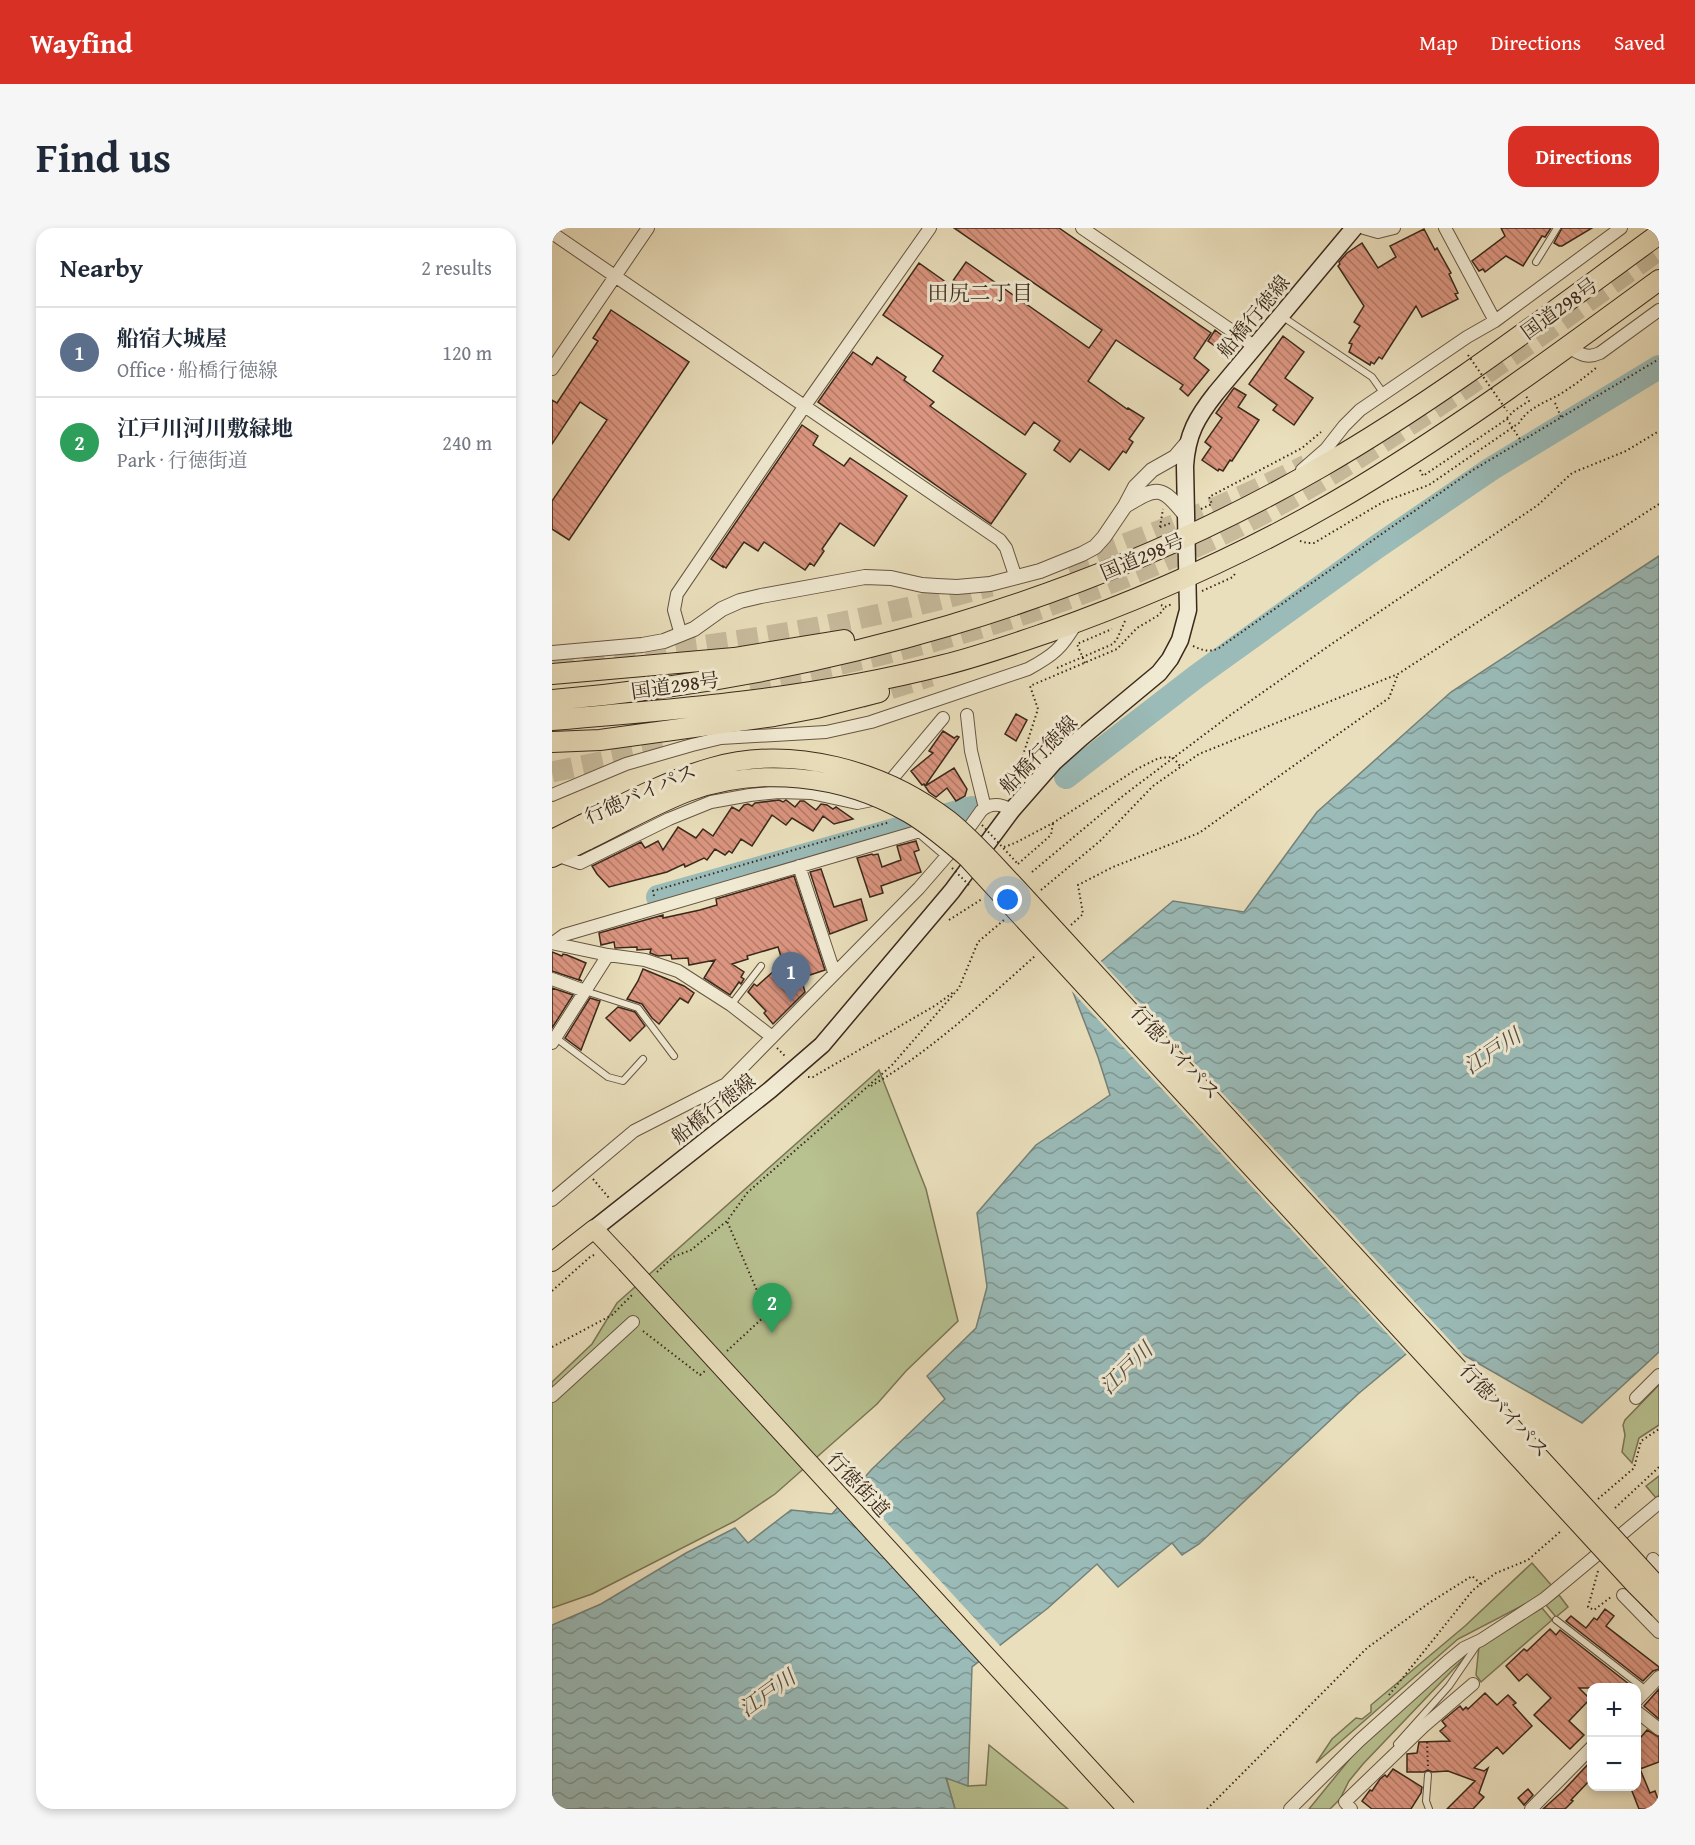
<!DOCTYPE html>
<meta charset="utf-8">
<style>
body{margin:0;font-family:"Gentium Book Plus","Noto Serif JP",serif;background:#f6f6f7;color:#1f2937}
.controls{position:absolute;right:18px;bottom:18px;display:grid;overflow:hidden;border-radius:12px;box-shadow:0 3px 9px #0003}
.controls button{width:54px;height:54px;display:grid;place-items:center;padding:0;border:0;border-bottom:2px solid #e0e1e3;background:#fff;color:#1f2937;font:30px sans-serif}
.you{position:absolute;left:456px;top:672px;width:21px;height:21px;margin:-15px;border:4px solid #fff;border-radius:50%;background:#1a73e8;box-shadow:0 0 0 9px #1a73e833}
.badge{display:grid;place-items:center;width:39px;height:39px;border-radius:50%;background:#d93025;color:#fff;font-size:20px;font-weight:700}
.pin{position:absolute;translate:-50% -50px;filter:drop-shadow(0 2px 3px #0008)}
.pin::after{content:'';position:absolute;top:32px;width:21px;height:18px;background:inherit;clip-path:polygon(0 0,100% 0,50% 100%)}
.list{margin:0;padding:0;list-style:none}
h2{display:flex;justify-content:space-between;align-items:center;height:78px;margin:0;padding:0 24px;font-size:26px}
h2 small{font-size:20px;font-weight:400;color:#747a83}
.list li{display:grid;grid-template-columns:39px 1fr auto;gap:18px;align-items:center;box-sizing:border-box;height:90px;padding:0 24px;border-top:2px solid #e0e1e3}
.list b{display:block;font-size:22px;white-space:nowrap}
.list p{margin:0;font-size:20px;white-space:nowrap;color:#747a83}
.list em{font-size:20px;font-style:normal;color:#747a83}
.map{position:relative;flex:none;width:1107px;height:1581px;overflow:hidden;border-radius:18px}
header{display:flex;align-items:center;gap:36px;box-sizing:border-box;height:84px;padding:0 30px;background:#d93025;color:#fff}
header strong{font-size:28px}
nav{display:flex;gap:33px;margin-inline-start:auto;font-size:21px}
.intro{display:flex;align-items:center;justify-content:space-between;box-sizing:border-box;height:144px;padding:0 36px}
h1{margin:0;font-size:42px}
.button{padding:15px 27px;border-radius:18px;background:#d93025;color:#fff;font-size:21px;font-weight:700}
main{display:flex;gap:36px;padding:0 36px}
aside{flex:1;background:#fff;border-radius:18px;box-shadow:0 3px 9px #0003}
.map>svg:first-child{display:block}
.green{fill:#b8c190;stroke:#7a7556;stroke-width:1.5}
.water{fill:url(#water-waves);stroke:#748179;stroke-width:1.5}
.pier{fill:#eadfbc}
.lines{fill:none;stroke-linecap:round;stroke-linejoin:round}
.river{stroke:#9abbb8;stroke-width:24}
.building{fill:url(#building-back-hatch);stroke:#3b291b;stroke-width:1.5}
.motorway-tunnel{stroke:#c7bb9c;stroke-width:21;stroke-dasharray:21 10;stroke-linecap:butt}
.service-casing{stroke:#675643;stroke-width:8}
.minor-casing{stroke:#675643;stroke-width:14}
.tertiary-casing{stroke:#675643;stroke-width:16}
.secondary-casing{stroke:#3b291b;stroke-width:19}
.primary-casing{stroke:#3b291b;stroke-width:20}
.trunk-casing{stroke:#3b291b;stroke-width:22}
.path{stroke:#3b291b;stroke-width:2;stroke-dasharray:1.5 3;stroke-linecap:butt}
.service{stroke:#f1ead3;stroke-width:6}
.minor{stroke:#f1ead3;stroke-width:12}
.tertiary{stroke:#f1ead3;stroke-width:14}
.secondary{stroke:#f1ead3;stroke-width:16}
.primary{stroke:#eadfbc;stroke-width:18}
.trunk{stroke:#eadfbc;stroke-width:20}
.primary-bridge-casing{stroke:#3b291b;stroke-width:20;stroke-linecap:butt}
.path-bridge{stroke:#3b291b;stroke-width:2;stroke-dasharray:1.5 3;stroke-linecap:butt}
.primary-bridge{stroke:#eadfbc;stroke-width:18}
.labels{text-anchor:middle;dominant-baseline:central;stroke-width:6;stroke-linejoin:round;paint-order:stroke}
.street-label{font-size:20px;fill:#3b291b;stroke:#f1ead3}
.neighbourhood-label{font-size:21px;fill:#3b291b;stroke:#f1ead3}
.water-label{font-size:21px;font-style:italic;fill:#534e42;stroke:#f1ead3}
</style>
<header>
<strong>Wayfind</strong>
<nav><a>Map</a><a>Directions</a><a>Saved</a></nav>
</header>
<div class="intro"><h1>Find us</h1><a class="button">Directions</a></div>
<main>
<aside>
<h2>Nearby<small>2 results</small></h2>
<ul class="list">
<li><span class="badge" style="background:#5c6f8a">1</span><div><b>船宿大城屋</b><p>Office · 船橋行徳線</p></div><em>120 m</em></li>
<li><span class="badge" style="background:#2e9e5b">2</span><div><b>江戸川河川敷緑地</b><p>Park · 行徳街道</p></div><em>240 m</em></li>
</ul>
</aside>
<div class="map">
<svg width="1107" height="1581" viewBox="0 0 1107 1581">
<defs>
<pattern id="water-waves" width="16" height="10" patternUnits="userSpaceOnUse" patternTransform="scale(1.5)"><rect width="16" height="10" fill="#9abbb8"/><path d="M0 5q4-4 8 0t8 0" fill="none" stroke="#7f9895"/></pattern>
<pattern id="building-back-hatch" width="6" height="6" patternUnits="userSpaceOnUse" patternTransform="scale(1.5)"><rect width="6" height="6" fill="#db9580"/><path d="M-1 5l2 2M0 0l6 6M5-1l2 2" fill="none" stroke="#b37a68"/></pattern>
</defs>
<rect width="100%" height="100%" fill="#eadfbc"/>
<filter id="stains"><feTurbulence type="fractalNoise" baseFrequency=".00333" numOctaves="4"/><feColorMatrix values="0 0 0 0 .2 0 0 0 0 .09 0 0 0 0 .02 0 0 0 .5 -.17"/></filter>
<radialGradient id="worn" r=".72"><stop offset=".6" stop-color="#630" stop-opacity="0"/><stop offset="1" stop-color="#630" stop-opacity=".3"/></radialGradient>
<path class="green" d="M327,842L374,961L406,1093L354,1143L325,1176L223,1266L183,1293L40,1366L0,1380V1154L40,1116L65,1075Z
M1107,1157V1197L1087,1210L1080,1235L1070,1224L1073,1207L1071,1197L1073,1192Z
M1107,1248V1267L1104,1270L1094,1258Z
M980,1335L1001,1359L983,1371L906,1411L764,1535L780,1511L804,1490L810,1491L819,1484V1477L913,1398Z
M1007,1367L1016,1379L1004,1389L994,1377Z
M990,1380L1000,1392L929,1454L924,1447L927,1418Z
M916,1426L811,1536L797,1553L788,1571L778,1581H757L801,1527L818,1509L905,1433Z
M437,1517L516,1581H403L394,1549L416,1558L434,1557Z"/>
<path class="water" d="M1107,328V1124L1030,1195L877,1107L806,1166L647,1316L630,1327L620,1315L566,1359L545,1336L496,1380L420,1439L416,1558L394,1550L403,1581H0V1397L49,1376L134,1325L183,1300L196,1315L239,1282L280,1286L320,1241L393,1171L375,1148L424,1100L435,1059L425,985L484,917L558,867L546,829L519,759L621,673L692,684L765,584L899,464Z"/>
<path class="pier" d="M547,731L916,1132L877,1110L856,1128L516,759Z
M301,1258L450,1420L430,1435L284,1277Z"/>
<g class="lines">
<path class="river" d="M514,549L645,448L826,318L939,241L1107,139
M106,669L420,580"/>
</g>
<path class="building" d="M402,0H507L659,105L642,130L657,142L636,168L628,161L631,157L564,112L536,153L575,181L576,180L592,190L577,211L581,214L574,225L571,223L557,242L528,221L518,234L502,222L508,213L482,194L473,207L381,143L391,128L331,87L367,35L398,57L414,34L537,120L550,102Z
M949,0H999L993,9L990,8L971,38L954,28L933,44L931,41L927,43L920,33L953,8Z
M1010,0H1040L1010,18H1007L1002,15Z
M872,1L883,22L885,20L899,45L897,46L906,65L903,66L906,71L870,89L864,78L830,131L827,129L822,136L819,134L818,137L797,124L800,116L797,115L808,98L802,94L812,78L786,38L788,36L787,34L795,25L810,15L826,40L844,29L838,18Z
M59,82L137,134L17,312L0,301V273L55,192L28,174L0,216V172L5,175L46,113L41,110Z
M663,102L681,116L674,126L656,113Z
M731,108L752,124L733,150L761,170L742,197L721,182L725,177L697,156Z
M301,124L320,137L325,129L354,149L352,152L382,174L378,178L474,246L439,296L266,174Z
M682,160L694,167L686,179L707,192L680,233L678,232L671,243L667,241L666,243L650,232L659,219L653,214L670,190L664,185Z
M250,197L266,208L261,217L292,238L298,230L355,268L322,318L288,295L270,321L272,323L262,338L258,335L253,342L212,314L206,323L192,314L174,340L171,338V339L159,331Z
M464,486L475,492L464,513L453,506Z
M391,503L402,510L405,508L407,509L373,558L372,556L370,557L359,543L381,525L377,523Z
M402,540L415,561L413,568L404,573L395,560L384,569L377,564L373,558Z
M227,572L231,574L234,572L243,579L248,573H252L264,582L269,576L275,577L281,581L284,579L301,591L282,596L271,588L261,603L240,590L234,597L220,587L200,618L189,611L180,625L177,623L173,627L163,621L155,632L152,630L133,639L132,636L115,644L57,659L45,646L40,638L89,614L93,620L106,613L111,622L126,599L144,610L151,601L161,608L180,579L187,583L192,577L196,576L200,578L203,575Z
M364,613L367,622L362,624L369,644L329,658L331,665L318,669L305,630L320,626L321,627L326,626L330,639L349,632L345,618Z
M269,641L282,679L309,671L315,692L278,706L258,644Z
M242,648L273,742L249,750L253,764L221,796L212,785L214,783L196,764L202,756L205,758L231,735L226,719L195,728L196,731L180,736L192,744L189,749L192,751L189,756L187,754L178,767L152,750L163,732L137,737L136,730L120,731L119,727L106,728L98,725L99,721L85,722V719L63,720L62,714L49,717L47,705L111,687V690L148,682L165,677L164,671Z
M0,724L10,728L11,726L15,727L34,735L27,751L30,753L0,743Z
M91,741L132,758L142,765L136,775L128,770L107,796L100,790L90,776L75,771L86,753Z
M0,760L21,767L0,800Z
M38,770L48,773L29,822L13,810Z
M66,779L83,784L93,798L78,813L54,790Z
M1053,1381L1062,1388L1054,1398L1107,1439V1441L1101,1443L1091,1453L1014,1393L1019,1388L1034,1400L1042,1390L1045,1392Z
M998,1401L1004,1407L1008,1402L1082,1460H1027L1038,1471L1017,1493L1032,1507L1018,1521L982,1487L999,1470L975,1446L967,1453L954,1438L972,1421L975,1423Z
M1107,1461V1491L1092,1478Z
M933,1465L945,1477L956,1467L964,1475L961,1477L980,1498L951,1526L945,1519L922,1540L932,1543L936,1540L927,1565L932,1569L921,1581H895L923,1553L896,1543L880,1544L876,1542L872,1544H855V1526L865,1525L867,1514L898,1513L888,1503L894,1498L890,1493L908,1478L911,1482L914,1479L916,1481Z
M1095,1502L1107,1509V1534L1088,1541L1098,1565L1103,1563L1107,1574V1581H1087L1078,1558H1084V1515Z
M1040,1532V1550L1019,1572L1021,1573L1013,1581H991L1011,1563Z
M841,1541L870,1559L869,1565L859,1581H820L810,1573L818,1562L820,1563L828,1551L833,1547L835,1549Z
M976,1561L981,1567L972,1577L966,1570Z"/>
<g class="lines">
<path class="motorway-tunnel" d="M515,336C597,309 677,276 754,237
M1,437C70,429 139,420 208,409C286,397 363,379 439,358
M197,454C361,426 520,379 670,307C728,279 784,245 838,210C930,151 1018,87 1107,22
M309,470L379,448
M0,544L116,520"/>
<g class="service-casing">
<path id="service" d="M984,34L1005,0
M731,89L820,149L832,166
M33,763L86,780L122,828
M179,777L209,738
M4,810L56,849L71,853L91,831
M1004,1392L1094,1462
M845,1516L897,1458L925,1417
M876,1547L874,1573L877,1581"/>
</g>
<g class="minor-casing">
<path id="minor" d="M530,0L702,118
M812,0L826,4L842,0
M893,0L943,93
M0,5L448,312L454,320L464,350
M1016,119C1028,126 1035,131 1048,125L1107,82
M0,141L96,0
M750,242L774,221L792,198L808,182L915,109L943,93L1069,0
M129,407L122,382L125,366L252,179L378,0
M415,487L419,523L433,580
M0,567L74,536L140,517L169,510L274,504L319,494L476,441C502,427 510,420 525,394
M7,628L28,635L117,591L159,574L198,567L227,564L259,565L305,575L320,572L329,564L391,490
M247,638L282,744
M0,715L56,727L93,732L126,743L179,777L220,809
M1,715L12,707L368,603L396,627
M0,751L33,763
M0,815L56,727
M0,972L82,903L174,856L367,660L407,614L429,583C439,574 449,576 460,582
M0,1168L81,1094
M1084,1170L1107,1147
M1101,1331L1107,1338
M1071,1367L1107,1404
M1084,1473L1107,1449
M1084,1483L1107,1501
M738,1581L808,1512L895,1434L912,1420L929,1412L992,1371L1107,1275
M799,1581L793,1574L872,1498L921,1456
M979,1581L1040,1519"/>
</g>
<g class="tertiary-casing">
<path id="tertiary" d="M573,278C606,258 609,257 634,288
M0,425L90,417L112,413L142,401L170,381L188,373L209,368L313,349L339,350L370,357L385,358L405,359L438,356L488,343L530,326L543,319L552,309L573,278L583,259L600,242L623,229L635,215"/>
</g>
<g class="secondary-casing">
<path id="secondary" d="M42,1001L218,862L270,817L400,663L460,582L502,534L530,509L607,445L618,431L628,412L636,382L633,238C635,206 645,189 664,165L802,0"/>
</g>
<g class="primary-casing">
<path id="primary" d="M0,611L30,596
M0,630L37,612
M0,1034L42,1001L74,1035"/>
</g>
<g class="trunk-casing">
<path id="trunk" d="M0,446L182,430L292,412
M0,472C268,449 535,374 769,239C887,171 996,87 1107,6
M0,492C132,481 264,470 392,437C428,428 462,416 497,404C604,366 708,319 806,260C910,197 1009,124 1107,52
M0,514L48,512L222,488L264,480L327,464"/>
</g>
<path class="path" d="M1003,175L1009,189
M955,190L963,182L977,173L974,168
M868,242L871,248L955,191L969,213
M649,281L660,276L657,269L750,220L769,204
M608,299L611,281
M608,299L619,295
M748,313L755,315H762L831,274L877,257L967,195C978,177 997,174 1013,163C1024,156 1034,148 1044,140
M650,363L681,349L684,344
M609,377L613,379L620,376
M641,418C650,422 657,425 667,420L921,242L1107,131
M533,435L525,416L560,401
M505,440L561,416L565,411L573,393
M461,558L486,481L478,458L565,421L585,400L607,387L613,379
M452,619L463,615L501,595L585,541L607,530L621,529L628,538
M466,636L499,607L501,595
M480,644L572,567L677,488L781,415L986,277L1020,245L1074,223L1107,203
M489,662L548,613L601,558L647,526L846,446L1107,276
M102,668L101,663L338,594
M397,692L430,671
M519,697L531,686L526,657L561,639L647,605L837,470L846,446
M225,820L234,829
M256,849H261L384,777L403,763
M319,858C379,823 431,774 483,728
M41,951L57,970
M105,1044L121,1029L139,1022L175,993L195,965L340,837L407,760L426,714L452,692
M0,1063L38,1029L44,1026
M91,1103L148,1147L153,1143
M0,1119L60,1087L81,1066
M175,1123L215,1086L175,993
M1046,1271L1082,1240L1089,1213L1107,1201
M1063,1280L1107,1239
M1046,1343L1036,1379L1042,1382L1059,1369
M837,1467L921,1362L944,1345L976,1332L1010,1302
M875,1514L876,1539
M655,1581L815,1420L877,1375L920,1348L929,1356"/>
<use href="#service" class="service"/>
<use href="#minor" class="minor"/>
<use href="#tertiary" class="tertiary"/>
<use href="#secondary" class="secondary"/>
<use href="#primary" class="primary"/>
<use href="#trunk" class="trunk"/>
<g class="primary-bridge-casing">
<path id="primary-bridge" d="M30,596C72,575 114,552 160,539C240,516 332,542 397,592C422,612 443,637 465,660L1107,1359
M37,612C70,596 102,577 136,564C207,538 290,547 356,585C377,597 395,613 414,629L1084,1358L1107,1381
M74,1035L575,1581"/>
</g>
<path class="path-bridge" d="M916,127L955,183
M430,597L466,636
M400,640L419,659"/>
<use href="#primary-bridge" class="primary-bridge"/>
</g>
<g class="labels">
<g class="street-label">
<text transform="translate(1007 80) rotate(-36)">国道298号</text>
<text transform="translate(701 88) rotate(-50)">船橋行徳線</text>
<text transform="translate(590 328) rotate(-23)">国道298号</text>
<text transform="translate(123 457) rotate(-8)">国道298号</text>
<text transform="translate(486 526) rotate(-45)">船橋行徳線</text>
<text transform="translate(88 565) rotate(-24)">行徳バイパス</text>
<text transform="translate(624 824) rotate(47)">行徳バイパス</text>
<text transform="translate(161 880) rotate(-38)">船橋行徳線</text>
<text transform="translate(953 1182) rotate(47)">行徳バイパス</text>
<text transform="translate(307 1256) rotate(47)">行徳街道</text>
</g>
<g class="neighbourhood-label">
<text x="428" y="64">田尻二丁目</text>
</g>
<g class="water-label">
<text transform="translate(940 823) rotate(-34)">江戸川</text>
<text transform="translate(574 1140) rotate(-44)">江戸川</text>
<text transform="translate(215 1465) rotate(-36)">江戸川</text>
</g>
</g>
<rect width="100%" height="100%" filter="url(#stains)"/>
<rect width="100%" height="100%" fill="url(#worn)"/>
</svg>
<div class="controls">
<button>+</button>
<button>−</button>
</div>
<div class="you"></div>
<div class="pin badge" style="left:239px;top:774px;background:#5c6f8a">1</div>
<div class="pin badge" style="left:220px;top:1105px;background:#2e9e5b">2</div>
</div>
</main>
